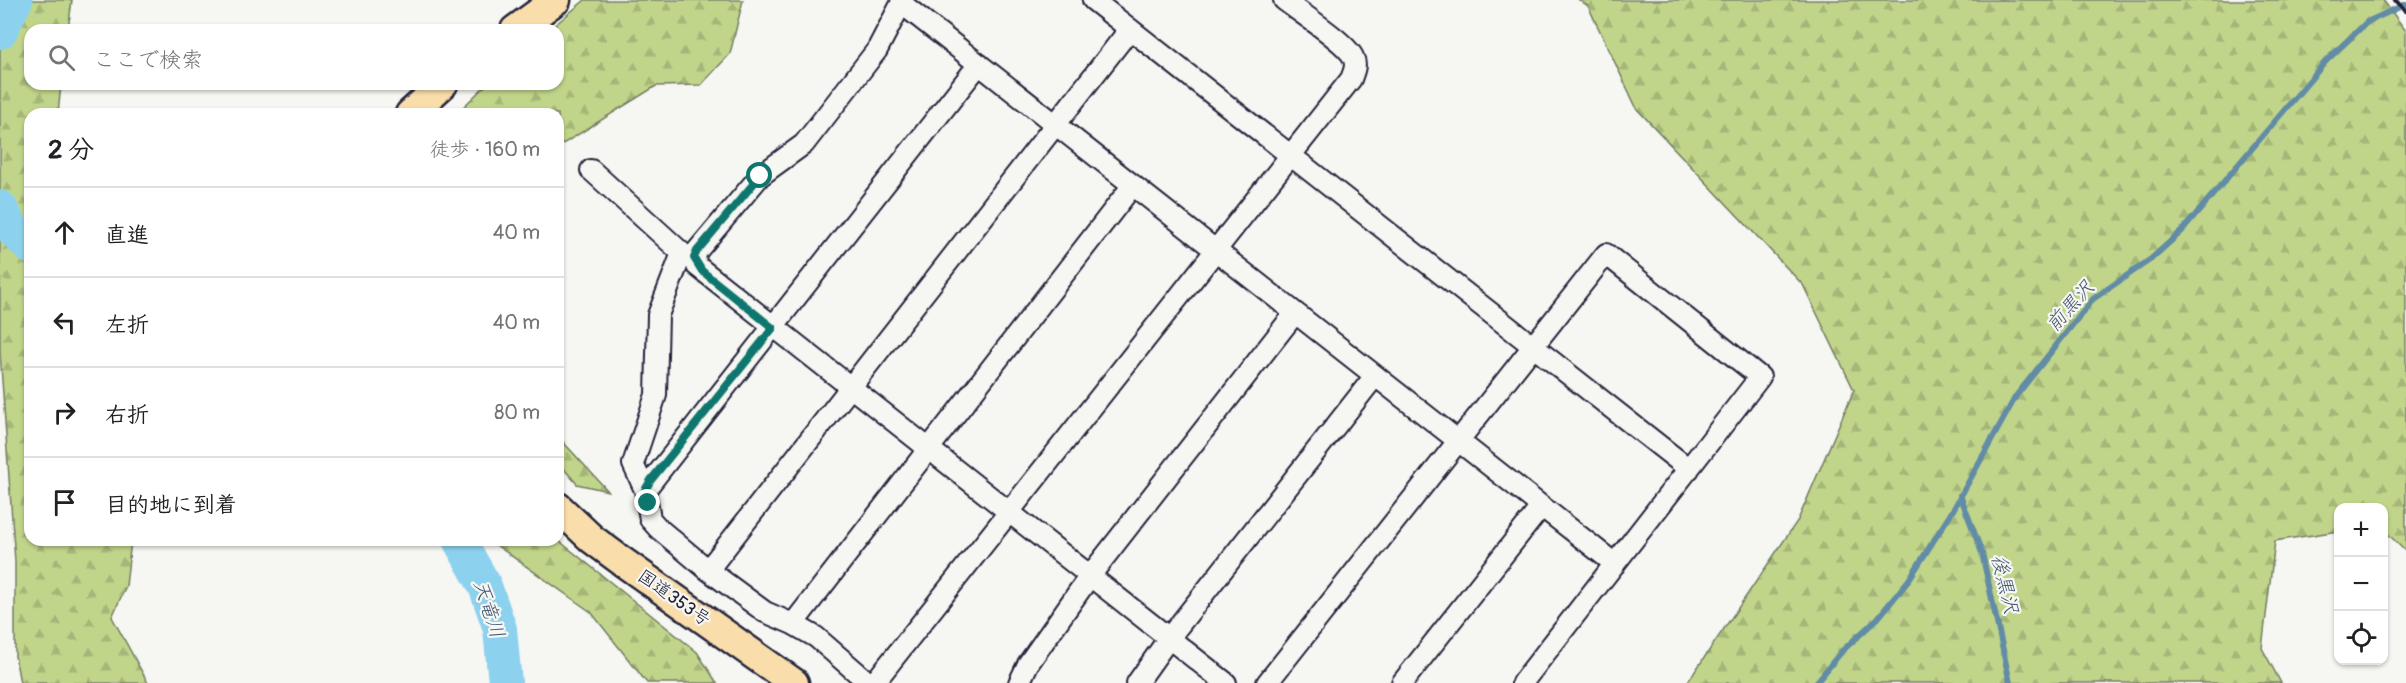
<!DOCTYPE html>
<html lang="ja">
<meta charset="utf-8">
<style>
body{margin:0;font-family:Pangolin,"Klee One",sans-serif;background:#f6f6f6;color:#202124}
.controls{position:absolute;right:18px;bottom:18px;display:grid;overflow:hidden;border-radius:12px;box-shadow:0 2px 4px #0004}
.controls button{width:54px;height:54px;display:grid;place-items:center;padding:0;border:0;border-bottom:2px solid #e0e0e0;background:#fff;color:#202124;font:30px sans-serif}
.stop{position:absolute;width:18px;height:18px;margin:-14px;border:4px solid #0f766e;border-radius:50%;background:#fff}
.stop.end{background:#0f766e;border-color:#fff;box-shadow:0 2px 6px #0008}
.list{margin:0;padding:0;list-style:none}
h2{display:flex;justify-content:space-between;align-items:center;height:78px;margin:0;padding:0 24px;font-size:26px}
h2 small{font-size:20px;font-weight:400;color:#757577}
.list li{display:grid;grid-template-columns:39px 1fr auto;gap:18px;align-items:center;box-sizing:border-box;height:90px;padding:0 24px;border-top:2px solid #e0e0e0}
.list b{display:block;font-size:22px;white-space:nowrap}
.list em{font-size:20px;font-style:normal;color:#757577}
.icon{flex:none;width:33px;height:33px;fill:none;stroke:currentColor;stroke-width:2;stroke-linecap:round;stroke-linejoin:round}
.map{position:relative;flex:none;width:2406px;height:683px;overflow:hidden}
.search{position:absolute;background:#fff;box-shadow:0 2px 4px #0004;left:24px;top:24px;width:540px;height:66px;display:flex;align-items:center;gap:15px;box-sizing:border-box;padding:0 21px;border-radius:18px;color:#757577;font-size:22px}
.panel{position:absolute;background:#fff;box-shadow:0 2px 4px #0004;left:24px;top:108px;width:540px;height:438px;border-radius:18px}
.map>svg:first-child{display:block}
.forest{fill:url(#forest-firs);stroke:#717c62;stroke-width:1.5}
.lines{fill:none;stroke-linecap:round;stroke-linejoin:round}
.stream{stroke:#628ca6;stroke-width:6}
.river{stroke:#8cd2ee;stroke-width:34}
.minor-casing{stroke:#22223b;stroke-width:24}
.highway-casing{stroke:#22223b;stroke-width:33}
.minor{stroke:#f6f6f2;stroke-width:20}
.highway{stroke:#f9deab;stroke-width:28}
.rail{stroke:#22223b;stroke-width:4.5}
.route{stroke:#0f766e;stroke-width:8}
.labels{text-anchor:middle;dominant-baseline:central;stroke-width:4.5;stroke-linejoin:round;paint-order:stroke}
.street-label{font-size:18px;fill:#22223b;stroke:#f6f6f2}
.water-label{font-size:20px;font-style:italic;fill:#425771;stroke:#f6f6f2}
</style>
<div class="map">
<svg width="2406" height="683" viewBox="0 0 2406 683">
<defs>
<pattern id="forest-firs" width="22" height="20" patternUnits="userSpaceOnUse" patternTransform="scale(1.5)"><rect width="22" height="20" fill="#c0d58a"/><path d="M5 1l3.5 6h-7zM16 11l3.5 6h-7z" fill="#a5b778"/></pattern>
</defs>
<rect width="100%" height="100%" fill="#f6f6f2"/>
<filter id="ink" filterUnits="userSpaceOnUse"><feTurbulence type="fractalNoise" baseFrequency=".0167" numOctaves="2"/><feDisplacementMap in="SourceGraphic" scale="12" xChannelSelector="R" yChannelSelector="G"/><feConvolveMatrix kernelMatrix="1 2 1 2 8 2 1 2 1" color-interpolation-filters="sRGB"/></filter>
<g filter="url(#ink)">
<path class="forest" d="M0,0H72L68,30H30V84H61L58,114H30V540H131L126,586L112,617L148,683H20L15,656V561L0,352Z
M585,0H743L730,54L701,85L656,86L558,147V114H456L487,84H558V30H549Z
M1579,0H2383L2406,31V552L2384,530V508H2338V531L2275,541L2262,648L2281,683H1687L1798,520L1854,390L1803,285L1637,109L1588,6Z
M558,434L564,443L608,491L577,484L558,462Z
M489,540H558L697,652L717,683H647L591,612Z"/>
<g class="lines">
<path class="stream" d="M1960,495L1982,553L2010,683
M1816,683L1842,651L1878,618L1908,581L1953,510L2016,396L2093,299L2151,259L2182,231L2326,61L2367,22L2406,4"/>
<path class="river" d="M0,32L16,0
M0,207L12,229L30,247
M459,540L485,586L500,629L505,683"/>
<g class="minor-casing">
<path id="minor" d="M903,0L877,50L804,144L760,176L697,251L695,258L697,266L1226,683
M1093,0L1689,469
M901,3L1615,564
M591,170L682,253L658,315L656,395L633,464L645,490
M708,570L1130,29
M793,624L1133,185
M869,683L816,637L793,624L765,612L750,601L708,570L658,528L650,519L645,490L979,64
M874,683L1351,79C1354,71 1357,65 1353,57C1346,42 1299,12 1284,0
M1019,683L1028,664L1089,577L1295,313
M1137,683L1169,638L1375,376
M1267,683L1606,254L1760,377L1522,683
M1402,683L1541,507"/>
</g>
<g class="highway-casing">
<path id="highway" d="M515,30L556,0
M410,114L443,84
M558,507L592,539L623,562L794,683"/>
</g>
<use href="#minor" class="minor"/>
<use href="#highway" class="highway"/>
<path class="rail" d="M2395,0L2406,11"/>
</g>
</g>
<g class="lines" filter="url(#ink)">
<path class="route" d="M648,503L645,490L651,480L773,328L702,271L694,258L697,251L760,176"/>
</g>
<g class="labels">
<g class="street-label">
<text transform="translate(674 598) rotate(35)">国道353号</text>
</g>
<g class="water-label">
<text transform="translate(2070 306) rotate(-48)">前黒沢</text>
<text transform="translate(2005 584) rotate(77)">後黒沢</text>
<text transform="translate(489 609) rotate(72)">天竜川</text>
</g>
</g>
</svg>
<div class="controls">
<button>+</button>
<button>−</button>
<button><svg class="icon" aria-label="locate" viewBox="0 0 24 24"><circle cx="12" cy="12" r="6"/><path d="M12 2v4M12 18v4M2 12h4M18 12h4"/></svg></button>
</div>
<div class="stop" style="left:760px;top:176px"></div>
<div class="stop end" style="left:648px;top:503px"></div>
<div class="search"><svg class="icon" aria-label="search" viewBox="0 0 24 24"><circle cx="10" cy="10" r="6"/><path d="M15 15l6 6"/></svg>ここで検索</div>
<section class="panel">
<h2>2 分<small>徒歩 · 160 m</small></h2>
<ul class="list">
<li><svg class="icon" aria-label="ahead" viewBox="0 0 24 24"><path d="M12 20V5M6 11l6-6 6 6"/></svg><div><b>直進</b></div><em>40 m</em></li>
<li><svg class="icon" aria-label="left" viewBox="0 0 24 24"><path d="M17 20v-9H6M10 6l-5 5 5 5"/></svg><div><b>左折</b></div><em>40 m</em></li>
<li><svg class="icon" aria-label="right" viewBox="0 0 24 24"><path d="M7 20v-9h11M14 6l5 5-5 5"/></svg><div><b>右折</b></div><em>80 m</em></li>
<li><svg class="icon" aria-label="arrive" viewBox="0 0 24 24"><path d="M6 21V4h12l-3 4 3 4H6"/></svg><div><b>目的地に到着</b></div></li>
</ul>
</section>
</div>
